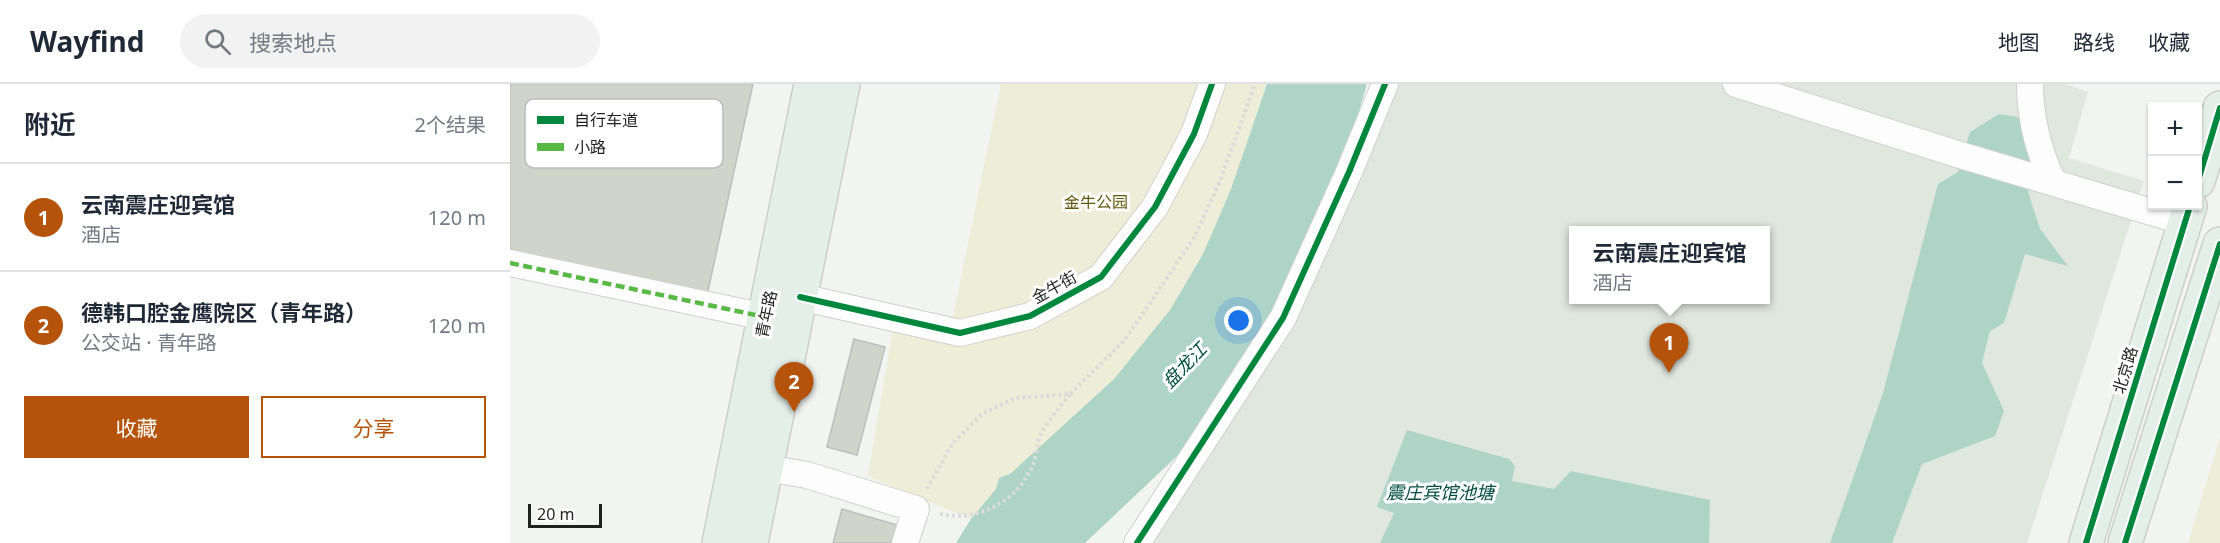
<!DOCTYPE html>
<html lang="zh">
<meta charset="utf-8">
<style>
body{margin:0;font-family:"Noto Sans","Noto Sans SC",sans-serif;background:#f2f2f3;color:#1f2937}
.controls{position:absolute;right:18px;top:18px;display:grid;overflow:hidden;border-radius:0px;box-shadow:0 2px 4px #0004}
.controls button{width:54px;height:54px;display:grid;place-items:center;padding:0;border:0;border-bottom:2px solid #e0e1e3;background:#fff;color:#1f2937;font:30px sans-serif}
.scale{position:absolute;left:18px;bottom:15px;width:74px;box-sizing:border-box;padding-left:6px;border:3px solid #1f211e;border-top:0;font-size:16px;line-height:21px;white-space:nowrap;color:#1f211e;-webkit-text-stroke:4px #fff;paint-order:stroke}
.you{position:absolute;left:729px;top:237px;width:21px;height:21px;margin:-15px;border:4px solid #fff;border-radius:50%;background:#1a73e8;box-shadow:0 0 0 9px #1a73e833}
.badge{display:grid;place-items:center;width:39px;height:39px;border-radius:50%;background:#b45309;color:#fff;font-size:20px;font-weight:700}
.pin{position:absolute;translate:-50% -50px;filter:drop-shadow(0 2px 3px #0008)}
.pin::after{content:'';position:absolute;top:32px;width:21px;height:18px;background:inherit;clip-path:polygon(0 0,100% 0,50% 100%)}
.popup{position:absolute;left:1059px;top:142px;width:201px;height:78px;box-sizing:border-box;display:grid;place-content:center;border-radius:0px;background:#fff;filter:drop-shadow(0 2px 4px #0005);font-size:20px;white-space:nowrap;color:#747a83}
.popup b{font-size:22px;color:#1f2937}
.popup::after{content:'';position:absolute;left:50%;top:100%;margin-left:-12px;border:12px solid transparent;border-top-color:#fff}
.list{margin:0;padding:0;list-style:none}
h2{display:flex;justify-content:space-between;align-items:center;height:78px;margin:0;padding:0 24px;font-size:26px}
h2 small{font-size:20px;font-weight:400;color:#747a83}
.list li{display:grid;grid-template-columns:39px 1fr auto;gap:18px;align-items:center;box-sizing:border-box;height:108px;padding:0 24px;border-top:2px solid #e0e1e3}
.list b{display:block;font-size:22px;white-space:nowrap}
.list p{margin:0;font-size:20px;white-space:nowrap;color:#747a83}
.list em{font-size:20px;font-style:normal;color:#747a83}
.actions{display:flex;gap:12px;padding:18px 24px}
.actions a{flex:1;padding:14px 0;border:2px solid #b45309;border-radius:0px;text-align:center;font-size:21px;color:#b45309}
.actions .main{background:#b45309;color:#fff}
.icon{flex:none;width:33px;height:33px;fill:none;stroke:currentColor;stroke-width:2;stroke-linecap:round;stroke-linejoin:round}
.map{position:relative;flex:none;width:1710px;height:459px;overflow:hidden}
header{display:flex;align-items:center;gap:36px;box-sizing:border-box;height:84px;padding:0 30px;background:#fff;border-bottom:2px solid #e0e1e3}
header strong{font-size:28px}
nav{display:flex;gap:33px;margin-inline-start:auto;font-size:21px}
.search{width:420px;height:54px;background:#f2f2f3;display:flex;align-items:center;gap:15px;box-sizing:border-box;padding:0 21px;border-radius:33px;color:#747a83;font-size:22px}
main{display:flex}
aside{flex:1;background:#fff}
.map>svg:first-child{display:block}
.built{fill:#e0e7de;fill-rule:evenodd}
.green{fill:#eeedd8}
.water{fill:#aed4c8}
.building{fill:#d1d4ca;stroke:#bdbfbc;stroke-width:1.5}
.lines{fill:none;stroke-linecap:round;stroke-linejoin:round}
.minor-casing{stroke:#ced0cd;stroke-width:28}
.major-casing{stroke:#cdcfcc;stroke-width:36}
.path{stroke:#dadbda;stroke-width:4;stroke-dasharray:3 3;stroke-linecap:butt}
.minor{stroke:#fdfdfd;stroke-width:26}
.major{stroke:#e3efe8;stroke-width:33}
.quiet{stroke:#58b947;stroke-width:4.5;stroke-dasharray:9 4.5;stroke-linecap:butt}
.cycleway-casing{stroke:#fff;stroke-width:10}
.cycleway{stroke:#00873e;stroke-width:6}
.labels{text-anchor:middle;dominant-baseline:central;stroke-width:6;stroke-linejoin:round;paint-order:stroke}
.park-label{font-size:16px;fill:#63590d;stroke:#fff}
.street-label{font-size:16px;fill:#1f211e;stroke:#fff}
.water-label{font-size:18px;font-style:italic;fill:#004e3f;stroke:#fff}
.key{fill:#fff;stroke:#bcbcbc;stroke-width:1.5}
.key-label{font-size:16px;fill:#1f211e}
</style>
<header>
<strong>Wayfind</strong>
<div class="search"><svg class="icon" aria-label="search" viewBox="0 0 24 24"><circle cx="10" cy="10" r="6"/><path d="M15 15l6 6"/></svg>搜索地点</div>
<nav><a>地图</a><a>路线</a><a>收藏</a></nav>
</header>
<main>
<aside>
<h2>附近<small>2个结果</small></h2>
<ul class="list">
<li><span class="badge">1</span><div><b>云南震庄迎宾馆</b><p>酒店</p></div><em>120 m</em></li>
<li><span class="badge">2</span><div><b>德韩口腔金鹰院区（青年路）</b><p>公交站 · 青年路</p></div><em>120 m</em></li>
</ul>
<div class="actions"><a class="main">收藏</a><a>分享</a></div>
</aside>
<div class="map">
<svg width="1710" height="459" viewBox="0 0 1710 459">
<rect width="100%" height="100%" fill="#f1f4f0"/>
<path class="built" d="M885,0H1555L1578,8L1559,74L1634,97L1517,459H639L795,206L862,66ZM1063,146H1255V216H1063Z"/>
<path class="green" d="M491,0H757L721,105L693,170L660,226L604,295L500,390L489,394L486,405L461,435L358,392L383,244L443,232Z
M1710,354V459H1678Z"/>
<path class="water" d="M757,0H857L840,57L765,233L667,372L575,459H446L461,435L486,405L489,394L500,390L604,295L660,226L693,170L721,105Z
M1489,30L1513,34L1521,73L1518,108L1530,145L1558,182L1515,170L1494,239L1480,247L1472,279L1494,327L1485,352L1412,380L1382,459H1320L1373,309L1428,100L1448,88L1460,48Z
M897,346L999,375L1005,382L1002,397L1044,405L1061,387L1200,416L1199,459H870L884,429L867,423Z"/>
<path class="building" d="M0,0H243L196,216L0,174Z
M344,255L375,263L347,371L317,363Z
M332,425L387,441L381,459H323Z"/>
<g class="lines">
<g class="minor-casing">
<path id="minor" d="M1226,0L1447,70L1675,138
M1520,0C1520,33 1529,68 1543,98
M0,179L255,233
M290,213L450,249L520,232L591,193L645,123L684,50L702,0
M256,384L297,391L406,425L395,459
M627,459L773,234L839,88L875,0"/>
</g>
<g class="major-casing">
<path id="major" d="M1688,97L1710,24
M209,459L301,0
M241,459L333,0
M1576,459L1680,122
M1615,459L1710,160"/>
</g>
<path class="path" d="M417,405L442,360L473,329L506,314L560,310L614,257L684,154L710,97L745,0
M430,430C468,438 505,419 522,383C527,373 526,362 530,352C536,339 551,322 560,310"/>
<use href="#minor" class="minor"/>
<use href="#major" class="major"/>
<path class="quiet" d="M0,179L255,233"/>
<g class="cycleway-casing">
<path id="cycleway" d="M1688,97L1710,24
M290,213L450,249L520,232L591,193L645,123L684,50L702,0
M627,459L773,234L839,88L875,0
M1576,459L1680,122
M1615,459L1710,160"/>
</g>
<use href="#cycleway" class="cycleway"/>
</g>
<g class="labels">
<g class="park-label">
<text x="586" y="118">金牛公园</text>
</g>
<g class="street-label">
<text transform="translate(544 203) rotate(-29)">金牛街</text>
<text transform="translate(256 230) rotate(-78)">青年路</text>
<text transform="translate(1615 286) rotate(-73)">北京路</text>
</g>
<g class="water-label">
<text transform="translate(674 281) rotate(-46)">盘龙江</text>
<text x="930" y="408">震庄宾馆池塘</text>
</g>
</g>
<rect x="15" y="15" width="198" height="69" rx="9" class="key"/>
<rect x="27" y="32" width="27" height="8" fill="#00873e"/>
<rect x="27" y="59" width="27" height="8" fill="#58b947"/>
<g class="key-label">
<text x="64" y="42">自行车道</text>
<text x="64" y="69">小路</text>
</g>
</svg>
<div class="controls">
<button>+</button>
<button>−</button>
</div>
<div class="scale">20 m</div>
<div class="you"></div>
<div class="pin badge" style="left:1159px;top:289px">1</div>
<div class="popup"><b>云南震庄迎宾馆</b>酒店</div>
<div class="pin badge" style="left:284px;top:328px">2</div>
</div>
</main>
